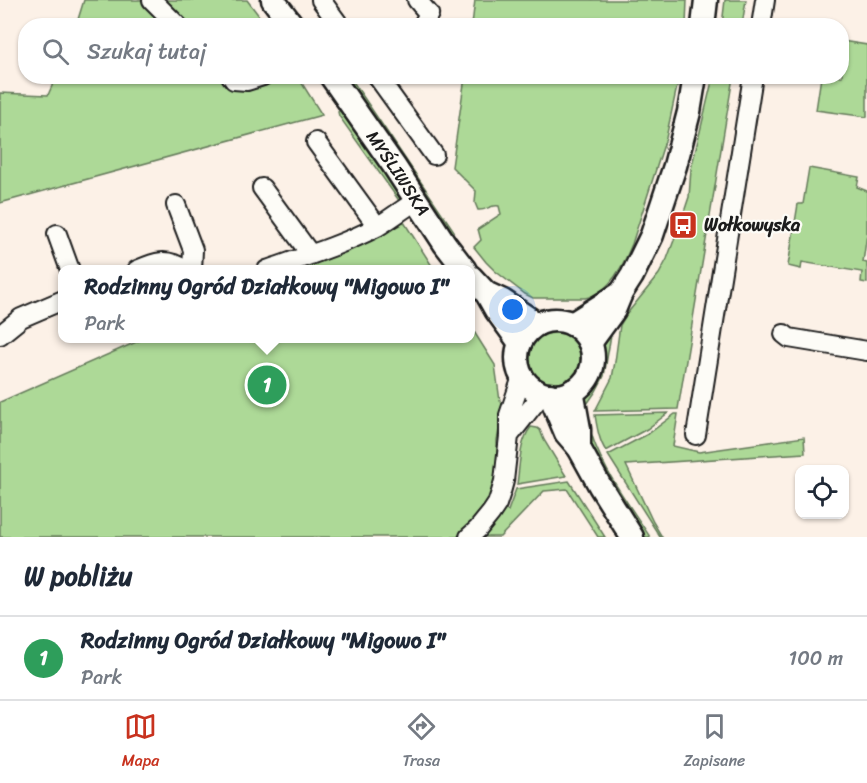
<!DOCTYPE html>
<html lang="pl">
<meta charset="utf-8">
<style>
body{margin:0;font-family:Sriracha,sans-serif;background:#f2f2f3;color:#1f2937}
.controls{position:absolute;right:18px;bottom:18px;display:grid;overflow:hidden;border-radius:12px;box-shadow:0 2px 4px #0004}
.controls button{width:54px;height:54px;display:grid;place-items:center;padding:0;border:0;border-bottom:2px solid #e0e1e3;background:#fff;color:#1f2937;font:30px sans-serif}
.you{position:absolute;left:513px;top:310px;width:21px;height:21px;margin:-15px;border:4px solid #fff;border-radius:50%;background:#1a73e8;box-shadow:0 0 0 9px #1a73e833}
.badge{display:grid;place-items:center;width:39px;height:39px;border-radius:50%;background:#c8321e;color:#fff;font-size:20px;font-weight:700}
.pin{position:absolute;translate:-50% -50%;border:3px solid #fff;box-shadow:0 2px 6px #0006}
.popup{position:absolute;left:58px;top:265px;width:417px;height:78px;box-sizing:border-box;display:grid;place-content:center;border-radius:12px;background:#fff;filter:drop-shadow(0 2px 4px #0005);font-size:20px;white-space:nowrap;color:#747a83}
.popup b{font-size:22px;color:#1f2937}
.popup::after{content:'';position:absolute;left:50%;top:100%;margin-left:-12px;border:12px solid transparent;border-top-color:#fff}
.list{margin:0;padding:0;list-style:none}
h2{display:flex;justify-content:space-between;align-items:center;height:78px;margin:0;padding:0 24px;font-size:26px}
h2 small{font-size:20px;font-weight:400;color:#747a83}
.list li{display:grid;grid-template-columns:39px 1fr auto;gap:18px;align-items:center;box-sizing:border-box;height:84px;padding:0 24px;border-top:2px solid #e0e1e3}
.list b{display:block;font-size:22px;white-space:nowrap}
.list p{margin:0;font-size:20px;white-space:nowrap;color:#747a83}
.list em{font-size:20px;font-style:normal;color:#747a83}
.icon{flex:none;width:33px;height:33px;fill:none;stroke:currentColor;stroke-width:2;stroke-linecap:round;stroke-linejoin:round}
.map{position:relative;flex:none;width:867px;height:537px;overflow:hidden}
.search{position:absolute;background:#fff;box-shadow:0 2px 4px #0004;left:18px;right:18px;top:18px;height:66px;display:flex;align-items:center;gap:15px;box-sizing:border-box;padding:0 21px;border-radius:24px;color:#747a83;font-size:22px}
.sheet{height:162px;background:#fff}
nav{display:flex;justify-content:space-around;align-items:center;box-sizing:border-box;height:84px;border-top:2px solid #e0e1e3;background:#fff;font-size:16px;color:#747a83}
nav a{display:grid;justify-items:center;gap:3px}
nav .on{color:#c8321e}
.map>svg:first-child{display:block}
.green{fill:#add997;stroke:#647a5a;stroke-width:1.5}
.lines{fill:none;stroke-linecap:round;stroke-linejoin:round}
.minor-casing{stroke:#1c1c1c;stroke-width:22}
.tertiary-casing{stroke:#1c1c1c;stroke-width:27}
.minor{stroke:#fdfcf7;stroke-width:18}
.tertiary{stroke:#fdfcf7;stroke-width:22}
.labels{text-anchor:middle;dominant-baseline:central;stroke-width:4.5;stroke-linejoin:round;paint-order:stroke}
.street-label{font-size:18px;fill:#1c1c1c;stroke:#fdfcf7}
.poi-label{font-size:18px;font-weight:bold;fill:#1c1c1c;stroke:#fdfcf7;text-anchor:start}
</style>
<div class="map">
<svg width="867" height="537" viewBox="0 0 867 537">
<rect width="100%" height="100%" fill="#fcf1e7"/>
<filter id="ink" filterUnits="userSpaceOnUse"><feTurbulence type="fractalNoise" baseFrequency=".0167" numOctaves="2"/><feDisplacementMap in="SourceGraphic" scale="12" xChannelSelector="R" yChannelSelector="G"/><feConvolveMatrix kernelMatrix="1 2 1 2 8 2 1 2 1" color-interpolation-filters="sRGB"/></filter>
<g filter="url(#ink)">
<path class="green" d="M84,0H247L266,25L76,26Z
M475,0H687L686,25H472Z
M725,0H746L742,25H722Z
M842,41L867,45V117L816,110L821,77L842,76Z
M56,77H298L322,115L0,203V93L48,95Z
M346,77H350L454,231L450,232L426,199Z
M465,77H679L666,138L632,244C624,264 609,294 585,298H533L525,294L495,271L486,262L474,247L481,240L478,229L501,214L499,206C491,204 486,211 478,210L475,203L476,191L452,167Z
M713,77H733L678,409L595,411L612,378L615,362L620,325L626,315L659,274L667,259L676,235L682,237L689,218L683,215L689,197L691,169Z
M340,109L365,142L401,194L400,202L339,116L338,112Z
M809,168L859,177L857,187L867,191V234L863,262L867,263V283L861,282L862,272L802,262L801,269L788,266L798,204H803Z
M402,219L434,269L300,270L400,225L398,221Z
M471,327L495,365L500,401L505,406L500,424L497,440V472L492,492L484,509L477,519L457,537H0V402L143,339L471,338Z
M609,332L611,335L604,376L596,391L585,407L583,394L592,381L597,370L599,361L598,347Z
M530 358a25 25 0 1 1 50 0a25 25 0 1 1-50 0Z
M668,413L647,429L606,451C599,441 597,427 595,415Z
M675,414H678L673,446L699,452L804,437L805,453L626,465L653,522L662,537H660L608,455L648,434Z
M588,422C598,465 627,501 650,537H643L600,470L586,437Z
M531,427L537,428L540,430L544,440L566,476L517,484C520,465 519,442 531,427Z
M569,481L605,537H598L567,489L544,491L500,537H481L494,525L504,509L508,511L516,489Z"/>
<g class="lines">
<g class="minor-casing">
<path id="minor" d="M152,0L178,26
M321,0L340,26
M417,0L429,14L422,26
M761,26L765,0
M231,76L234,80L247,81L263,76
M377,76L434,155
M316,142L377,226
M262,188L311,255
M176,205L193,250L192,270
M57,234L70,270
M137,270C155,262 167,257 185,270
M267,270C304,257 342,245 377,227C390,219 403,209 416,201
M784,334L789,338L867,351
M0,335L21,318L63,300
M696,435L753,76
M509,436L543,393
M469,537L478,529L491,513L497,504L501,492L504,481L509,436V415L522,377"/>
</g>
<g class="tertiary-casing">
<g id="tertiary">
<path d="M273,0L293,26"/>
<path d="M703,26L706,0"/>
<path id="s1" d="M331,76L394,166L445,244L465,270"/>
<path d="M471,277L487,294L496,310L520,343"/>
<path d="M490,295L503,301L537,324"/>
<circle cx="555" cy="358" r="38"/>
<path d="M572,324L621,293"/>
<path d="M590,343L614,310L621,293L632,276L652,235L675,166L689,112L695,76"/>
<path d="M572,391L579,429V448"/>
<path d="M550,395L566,433L579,448L600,486L632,537"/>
</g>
</g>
<use href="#minor" class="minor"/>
<use href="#tertiary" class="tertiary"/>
</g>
</g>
<defs>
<g id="bus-square" transform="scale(1.5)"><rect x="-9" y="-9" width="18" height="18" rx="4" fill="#c8321e" stroke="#fdfcf7"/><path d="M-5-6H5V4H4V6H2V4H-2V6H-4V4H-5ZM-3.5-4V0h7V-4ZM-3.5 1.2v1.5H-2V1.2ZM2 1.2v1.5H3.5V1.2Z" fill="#fff"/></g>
</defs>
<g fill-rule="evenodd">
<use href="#bus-square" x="683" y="225"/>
</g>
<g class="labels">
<g class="street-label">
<text stroke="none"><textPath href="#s1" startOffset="118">MYŚLIWSKA</textPath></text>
</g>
<g class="poi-label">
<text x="704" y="225">Wołkowyska</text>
</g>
</g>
</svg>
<div class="controls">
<button><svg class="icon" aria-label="locate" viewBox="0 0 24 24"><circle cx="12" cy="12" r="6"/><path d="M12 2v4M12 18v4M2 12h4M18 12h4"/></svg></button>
</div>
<div class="you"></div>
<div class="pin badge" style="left:267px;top:385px;background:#2e9e5b">1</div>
<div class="popup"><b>Rodzinny Ogród Działkowy &quot;Migowo I&quot;</b>Park</div>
<div class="search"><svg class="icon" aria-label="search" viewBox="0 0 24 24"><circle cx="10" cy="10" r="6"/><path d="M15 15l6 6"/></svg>Szukaj tutaj</div>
</div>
<section class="sheet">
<h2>W pobliżu<small></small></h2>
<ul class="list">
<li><span class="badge" style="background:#2e9e5b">1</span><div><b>Rodzinny Ogród Działkowy &quot;Migowo I&quot;</b><p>Park</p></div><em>100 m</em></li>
</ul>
</section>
<nav>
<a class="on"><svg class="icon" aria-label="map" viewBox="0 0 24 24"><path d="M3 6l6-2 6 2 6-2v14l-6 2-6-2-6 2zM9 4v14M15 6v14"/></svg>Mapa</a>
<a><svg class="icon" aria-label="directions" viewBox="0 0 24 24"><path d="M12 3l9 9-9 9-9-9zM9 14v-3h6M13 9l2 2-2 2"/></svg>Trasa</a>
<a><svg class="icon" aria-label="saved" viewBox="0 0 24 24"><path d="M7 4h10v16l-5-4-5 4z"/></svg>Zapisane</a>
</nav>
